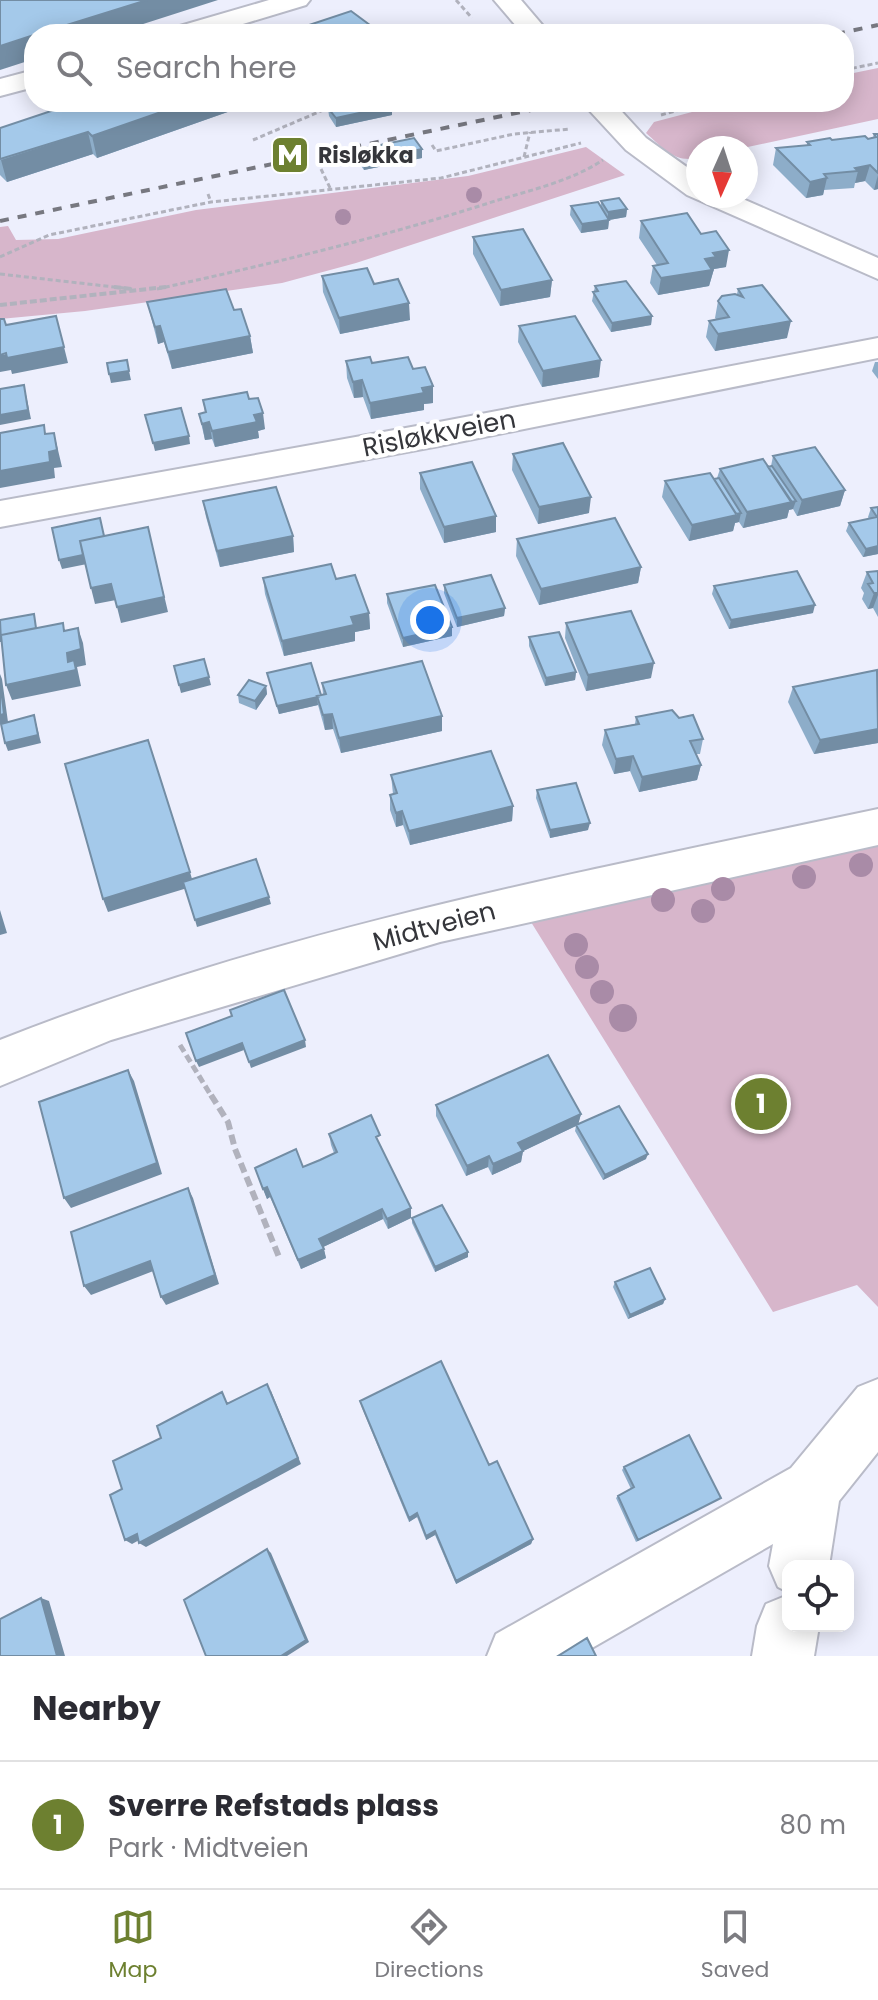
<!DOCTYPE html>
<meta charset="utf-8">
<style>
body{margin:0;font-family:Poppins,sans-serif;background:#f2f2f3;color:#2b2b33}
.controls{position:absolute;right:24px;bottom:24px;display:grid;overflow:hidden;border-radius:16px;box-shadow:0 4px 20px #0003}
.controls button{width:72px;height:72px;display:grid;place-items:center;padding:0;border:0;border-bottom:2px solid #e1e1e2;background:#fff;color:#2b2b33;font:40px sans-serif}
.compass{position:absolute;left:686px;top:136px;width:72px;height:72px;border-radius:50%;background:#fff;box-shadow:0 4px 20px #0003;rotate:183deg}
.you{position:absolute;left:430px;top:620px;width:28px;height:28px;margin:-20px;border:6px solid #fff;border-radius:50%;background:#1a73e8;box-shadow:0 0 0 12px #1a73e833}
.badge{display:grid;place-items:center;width:52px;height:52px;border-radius:50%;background:#6d8030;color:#fff;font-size:26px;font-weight:700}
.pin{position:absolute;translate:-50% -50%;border:4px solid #fff;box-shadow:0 2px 8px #0006}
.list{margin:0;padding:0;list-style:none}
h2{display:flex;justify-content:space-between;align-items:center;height:104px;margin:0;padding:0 32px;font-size:34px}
h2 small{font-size:26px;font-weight:400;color:#7c7c81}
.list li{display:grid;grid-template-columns:52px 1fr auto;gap:24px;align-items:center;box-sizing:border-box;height:128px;padding:0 32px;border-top:2px solid #e1e1e2}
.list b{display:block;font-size:30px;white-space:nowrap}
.list p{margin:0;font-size:26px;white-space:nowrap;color:#7c7c81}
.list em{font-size:26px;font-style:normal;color:#7c7c81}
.icon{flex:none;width:44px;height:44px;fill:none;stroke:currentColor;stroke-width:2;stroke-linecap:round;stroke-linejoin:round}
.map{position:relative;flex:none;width:878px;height:1656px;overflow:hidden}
.search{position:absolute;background:#fff;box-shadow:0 4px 20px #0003;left:24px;right:24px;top:24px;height:88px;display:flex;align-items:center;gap:20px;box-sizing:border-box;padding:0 28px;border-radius:32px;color:#7c7c81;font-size:30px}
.sheet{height:232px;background:#fff}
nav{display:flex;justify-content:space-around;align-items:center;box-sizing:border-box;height:112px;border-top:2px solid #e1e1e2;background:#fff;font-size:22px;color:#7c7c81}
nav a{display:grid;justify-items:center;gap:4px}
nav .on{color:#6d8030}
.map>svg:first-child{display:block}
.green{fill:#d7b6cb}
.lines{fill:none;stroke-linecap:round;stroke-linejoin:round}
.minor-casing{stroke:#b9bbc8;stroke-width:4}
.path-far3{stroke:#b1b2bd;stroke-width:3;stroke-dasharray:5 3;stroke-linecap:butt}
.path-far2{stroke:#b1b2bd;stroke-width:4;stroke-dasharray:7 3;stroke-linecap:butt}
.path-far1{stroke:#b1b2bd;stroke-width:5;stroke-dasharray:8 4;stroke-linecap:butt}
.path{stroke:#b1b2bd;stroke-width:6;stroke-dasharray:10 5;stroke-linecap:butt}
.minor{fill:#fff;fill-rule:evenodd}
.rail{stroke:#777880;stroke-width:4;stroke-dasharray:9 9;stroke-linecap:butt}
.tree{fill:#a98ba7}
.wall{fill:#8dadc9}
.shaded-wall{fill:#738da4}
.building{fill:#a4c9ea;stroke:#738da4;stroke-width:2}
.labels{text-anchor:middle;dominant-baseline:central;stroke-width:8;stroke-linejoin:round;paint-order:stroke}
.far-poi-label{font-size:22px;font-weight:bold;fill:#35363b;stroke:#fff;text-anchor:start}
.street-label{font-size:26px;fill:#35363b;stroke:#fff}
</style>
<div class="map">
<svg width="878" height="1656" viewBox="0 0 878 1656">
<rect width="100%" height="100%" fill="#edeffd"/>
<path class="green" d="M878,68V119L743,148H698V158C674,163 663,148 646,133L654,122L730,102H844V75Z
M586,147L625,175L356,263L282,283L85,311L0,319V227L8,226L16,240L58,239L196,210L468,176Z
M878,843V1307L857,1285L773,1312L531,922Z"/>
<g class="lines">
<g class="minor-casing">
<path id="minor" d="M269,0H310L306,5L210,34H169L173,28Z
M494,0H521L550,34H523Z
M34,70V87L0,96V79Z
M586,102H613L646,138L698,175V196H736L878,258V279L687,195L626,150L589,110Z
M878,338V358L439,446L0,527V501L439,422Z
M878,809V845L440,942L111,1040L0,1086V1040C282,928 582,872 878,809Z
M878,1379V1452L839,1501L829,1566H788V1592L778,1587L769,1566L773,1544L578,1656H487L496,1634L791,1468L858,1387Z
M788,1595V1626H819L814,1656H752L757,1626L766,1604Z"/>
</g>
<path class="path-far3" d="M456,0L472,18
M844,70L878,63
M386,110L420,102
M661,115L708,102
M253,140L342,102
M432,145L436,151L514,134L570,129
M524,157L530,132
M321,169L331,190
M208,194L211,202
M0,257L49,235L211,202L441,178L581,143
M0,274L132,289
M157,289C270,264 384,237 495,201C531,190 571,181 603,160"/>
<path class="path-far2" d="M114,287L132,289
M0,305L166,287"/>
<path class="path-far1" d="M180,1045L212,1097"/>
<path class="path" d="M211,1095L228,1122L235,1149L279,1257"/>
<use href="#minor" class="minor"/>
<path class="rail" d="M836,34L878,25
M0,221L569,102"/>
</g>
<g class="tree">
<circle cx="474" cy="195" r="8"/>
<circle cx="343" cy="217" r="8"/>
<circle cx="861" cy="865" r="12"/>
<circle cx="804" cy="877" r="12"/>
<circle cx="723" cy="889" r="12"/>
<circle cx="663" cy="900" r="12"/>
<circle cx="703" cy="911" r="12"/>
<circle cx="576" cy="945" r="12"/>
<circle cx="587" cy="967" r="12"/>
<circle cx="602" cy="992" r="12"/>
<circle cx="623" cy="1018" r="14"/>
</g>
<path class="wall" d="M78,102H256L97,158L93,154L7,182L0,175V128Z
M392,106V115L336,127L329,116L328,108Z
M874,134H878V189L874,190L865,181L855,183L854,188L824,190L823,195L806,198L773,165L776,148L807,145V142L868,139L873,137Z
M356,150L422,158L364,170L356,159Z
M601,201L627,209L626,217L609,220L608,229L581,233L570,215L571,206H601Z
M641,221L701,234L726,267L714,269L709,286L658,295L650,283L653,266L657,265L639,238Z
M473,237L552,280L550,297L500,306L473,254Z
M322,276L374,284L410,320L340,334L323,292Z
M595,286L652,316L651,325L611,332L592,301Z
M738,289L787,338L715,351L706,337L709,321L716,319L715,318L718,301L737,294Z
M147,302L234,310L250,336L253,353L172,369L164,342L158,344Z
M519,326L599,377L542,387L518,342Z
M346,361L372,363L413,369L433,386V403L424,404V410L371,419L363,397L354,398L347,378Z
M875,362H878V379L872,371Z
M249,399L265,429L258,431L259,438L215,447L212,439L205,440L199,414L205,413L203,400Z
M513,454L589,513L538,524L512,470Z
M773,456L845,490L840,506L797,516L793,509L789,510L787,518L743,528L739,522L735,523L733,531L689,541L662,497L665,481L717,478L720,469L771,466Z
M420,473L496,532L444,543L420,489Z
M203,501L293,536L294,552L220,567L206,517Z
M878,507V554L863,557L846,531L849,523L869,519L868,517L871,508Z
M517,539L641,567L638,583L539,605L516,556Z
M878,571V617L873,608L868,609L862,599L864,593L861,588L867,572Z
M263,578L336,579L369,613L370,629L355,632V641L284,656L265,594Z
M444,585L505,608L504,616L457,627L444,593Z
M714,586L813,613L729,629L712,594Z
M387,594L452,627V636L403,647L387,603Z
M566,623L651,678L586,691L565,638Z
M529,637L576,672L575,680L545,686L529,646Z
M878,671V743L814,754L788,702L793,687Z
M267,673L321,695L323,694L322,683L442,731L341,753L333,729L325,730L318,705L279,714Z
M266,686L267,694L256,710L239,703L238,695Z
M636,717L679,718L703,739L700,754H696L701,765L697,780L639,792L630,771L614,774L602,745L605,730L635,724Z
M391,775L513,806L512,821L410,845L403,825L396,827L390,810V795L393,794Z
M537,790L588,830L550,838L536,798Z
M436,1105L581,1114L578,1124L646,1159L603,1180L575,1131L576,1126L523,1151L521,1162L492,1175L488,1167L466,1176L436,1116Z
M329,1134L381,1146L411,1218L388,1229L383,1219L323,1247L326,1258L301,1269L270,1197L267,1199L255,1168L303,1167L334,1153L331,1145Z
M412,1218L468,1257L435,1272L412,1223Z
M615,1282L665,1299L663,1304L628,1319L613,1287Z
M360,1401L489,1465L533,1539L531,1544L456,1584L435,1535L426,1540L417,1517L409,1522L362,1408Z
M624,1467L717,1500L636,1542L616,1498L618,1496L631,1489L622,1470Z"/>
<path class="shaded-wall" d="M147,0H218L112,34H38Z
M34,35V59L0,70V46Z
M190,102H256L97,158L92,136Z
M392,106V115L336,127V118Z
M88,132L93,154L7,182L1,160Z
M422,149V158L364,170L363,162Z
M870,165L865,181L855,183L858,171L855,168Z
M878,175V189L874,190Z
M827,178L823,195L806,198L810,182Z
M627,209L626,217L609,220L608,229L581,233L582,224L608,220V212Z
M729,250L726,267L714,269L709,286L658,295L661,278L705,259L713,253Z
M552,280L550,297L500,306L501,290Z
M409,303L410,320L340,334L339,318Z
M652,316L651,325L611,332L612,323Z
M791,321L787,338L715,351L718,334Z
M160,326L164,342L158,344L155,327Z
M250,336L253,353L172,369L168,352Z
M64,347L68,363L12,374L11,370L0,372V355Z
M601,360L599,377L542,387L543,371Z
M129,371L131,380L111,383L109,374Z
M362,380L363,397L354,398L353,382Z
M24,385L31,419L0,425V415Z
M433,386V403L424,404V410L371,419L370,403Z
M263,413L265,429L258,431L259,438L215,447L212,431L254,415Z
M209,422L212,439L205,440L202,424Z
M54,433L62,467L54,468L55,478L0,488V471L49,452Z
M189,436L190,444L155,451L153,443Z
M845,490L840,506L797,516L802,500Z
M591,497L589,513L538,524L539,507Z
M796,501L793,509L789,510L787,518L743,528L747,512Z
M741,513L739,522L735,523L733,531L689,541L692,525Z
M496,516V532L444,543V527Z
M148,527L168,612L121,623L117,607Z
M293,536L294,552L220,567L217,551Z
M878,546V554L863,557L866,549Z
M84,555L87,564L62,569L59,560Z
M641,567L638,583L539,605L541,589Z
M111,584L116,600L95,604L91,588Z
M874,593H878V595L873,608L868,609Z
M815,605L813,613L729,629L731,620Z
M505,608L504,616L457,627V618Z
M369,613L370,629L355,632V641L284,656L282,641L351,617Z
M452,627V636L403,647V638Z
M78,628L83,643L86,665L77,667L81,686L12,700L6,685L68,662L67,653Z
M654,663L651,678L586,691L588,675Z
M576,672L575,680L545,686L546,678Z
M0,674L2,679L8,722L0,724Z
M209,677L211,685L181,693L179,685Z
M266,686L267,694L256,710L255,701Z
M317,697L318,705L279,714L277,706Z
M332,714L333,729L325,730L323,715Z
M34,715L41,743L8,751L5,743Z
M442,716V731L341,753L339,738Z
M878,729V743L814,754L820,740Z
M633,756L630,771L614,774L616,759Z
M701,765L697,780L639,792L642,777Z
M513,806L512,821L410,845L409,831Z
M402,811L403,825L396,827V813Z
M590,823L588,830L550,838V830Z
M190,872L194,886L108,912L103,899Z
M269,897L271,904L197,927L195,920Z
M0,910L7,933L0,935Z
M305,1040L306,1047L251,1068L249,1062Z
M242,1043L244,1050L199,1067L196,1061Z
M128,1070L134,1081L162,1174L71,1208L64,1198Z
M581,1114L578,1125L517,1154L518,1143Z
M523,1151L521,1162L492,1175L493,1164Z
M648,1154L646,1159L603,1180L605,1175Z
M489,1156L488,1167L466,1176L467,1166Z
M267,1187L270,1197L267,1199L263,1189Z
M188,1188L193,1198L219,1284L166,1305L161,1297Z
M411,1208V1218L388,1229L387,1219Z
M382,1209L383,1219L321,1248L319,1239Z
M324,1249L326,1258L301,1269L298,1260Z
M468,1252V1257L435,1272V1267Z
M150,1261L156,1270L91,1295L84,1286Z
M665,1299L663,1304L628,1319L630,1315Z
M271,1391L301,1464L146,1547L139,1543Z
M417,1513V1517L409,1522V1518Z
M435,1531V1535L426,1540V1536Z
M137,1534L143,1538L132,1544L125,1540Z
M533,1539L531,1544L456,1584V1581Z
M267,1549L271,1553L309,1642L287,1656H281Z
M41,1598L49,1601L65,1656H57Z"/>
<path class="building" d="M0,0H147L38,34H34V35L0,46Z
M351,11L382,34H282Z
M78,102H190L92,136L88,132L0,159V128Z
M354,102H389L392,106L336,118L328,108Z
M874,134H878V173L870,165L855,168L858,171L824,174L827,178L810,182L776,148L810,145L807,142L830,138L832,140L865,136L868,139L876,137Z
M414,138L422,149L363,162L356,150Z
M619,198L627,209L608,212L601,201Z
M598,202L609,220L582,224L571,206Z
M687,213L701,234L716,231L729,250L713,253L716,257L705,259L712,270L661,278L653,266L668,263L641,221Z
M523,229L552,280L501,290L473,237Z
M367,268L374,284L398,279L409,303L339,318L322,276Z
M626,281L652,316L612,323L593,292L598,291L595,286Z
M762,285L791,321L718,334L709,321L729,317L718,301L722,296L735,294L743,297L738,289Z
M226,289L234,310L241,309L250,336L168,352L160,326L155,327L147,302Z
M56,316L64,347L7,358L6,353L0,355V319H4L6,325Z
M575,316L601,360L543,371L519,326Z
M370,357L372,363L408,357L413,369L425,367L433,386L422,388L424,393L370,403L362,380L353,382L346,361Z
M127,360L129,371L109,374L107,363Z
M24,385L28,410L0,415V389Z
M247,392L249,399L258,398L263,413L254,415L257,422L212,431L209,422L202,424L199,414L206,412L203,400Z
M181,408L189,436L153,443L145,415Z
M44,425L45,434L54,433L57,450L49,452L50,462L0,471V433Z
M563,443L591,497L539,507L513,454Z
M815,447L845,490L802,500L773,456Z
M763,459L792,502L747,512L720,469Z
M472,462L496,516L444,527L420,473Z
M772,466L796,501L791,502L768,467Z
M710,473L737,515L692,525L665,481Z
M719,478L741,513L736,514L714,479Z
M276,487L293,536L217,551L203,501Z
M878,507V546L866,549L849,523L877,517L871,508Z
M100,518L104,536L80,541L83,555L59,560L52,528Z
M615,518L641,567L541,589L517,539Z
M148,527L164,597L117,607L111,584L91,588L80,541Z
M331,564L336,579L355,575L369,613L351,617L354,625L282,641L263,578Z
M797,571L815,605L731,620L714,586Z
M878,571V593H874L868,584L873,583L867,572Z
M491,575L505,608L457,618L444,585Z
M435,585L452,627L403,638L387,594Z
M631,611L654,663L588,675L566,623Z
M34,614L36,628L1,635V642L0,620Z
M63,623L64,631L78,628L81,649L67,653L68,662L74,660L76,670L6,685L1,635Z
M559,632L576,672L546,678L529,637Z
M204,659L209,677L179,685L174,666Z
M422,661L442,716L339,738L332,714L323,715L317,696L326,694L322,683Z
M311,663L321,695L317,696L318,697L277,706L267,673Z
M877,670L878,729L820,740L793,687Z
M249,680L266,686L255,701L238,695Z
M0,681L4,714L0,715Z
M672,710L679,718L693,715L703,739L690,741L701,765L642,777L633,756L616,759L605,730L639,724L636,717Z
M34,715L38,735L5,743L1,724Z
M148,740L190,872L103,899L65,764Z
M491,751L513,806L409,831L402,811L396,813L390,795L397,793L391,775Z
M576,783L590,823L550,830L537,790Z
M256,859L269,897L195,920L183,882Z
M284,990L305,1040L249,1062L242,1043L196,1061L186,1033L232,1016L230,1010Z
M548,1055L581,1114L518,1143L523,1151L493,1164L489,1156L467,1166L436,1105Z
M128,1070L157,1163L64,1198L39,1102Z
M619,1106L648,1154L605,1175L576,1125Z
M371,1115L380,1135L376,1137L411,1208L387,1219L382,1209L319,1239L324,1249L298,1260L267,1187L263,1189L255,1168L296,1149L303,1167L320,1160L337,1152L329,1134Z
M188,1188L215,1275L161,1297L150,1261L84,1286L71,1232Z
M442,1205L468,1252L435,1267L412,1218Z
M650,1268L665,1299L630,1315L615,1282Z
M441,1361L489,1465L497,1461L533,1539L456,1581L435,1531L426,1536L417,1513L409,1518L360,1401Z
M267,1384L298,1458L139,1543L137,1534L125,1540L110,1495L122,1489L113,1461L161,1438L157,1426L222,1392L227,1404Z
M689,1435L721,1498L638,1540L618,1496L634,1487L624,1467Z
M267,1549L306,1640L281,1656H206L184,1600Z
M41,1598L57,1656H0V1619Z
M587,1638L596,1656H558Z"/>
<defs>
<g id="metro-square" transform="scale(2)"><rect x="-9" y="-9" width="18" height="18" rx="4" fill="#6d8030" stroke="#fff"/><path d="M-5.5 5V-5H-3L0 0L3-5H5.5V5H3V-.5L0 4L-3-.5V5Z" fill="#fff"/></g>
</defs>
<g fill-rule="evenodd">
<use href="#metro-square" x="290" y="155"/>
</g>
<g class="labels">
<g class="far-poi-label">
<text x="318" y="155">Risløkka</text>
</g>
<g class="street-label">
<text transform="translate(439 433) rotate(-11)">Risløkkveien</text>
<text transform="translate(434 926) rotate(-15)">Midtveien</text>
</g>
</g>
</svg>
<div class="controls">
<button><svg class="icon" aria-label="locate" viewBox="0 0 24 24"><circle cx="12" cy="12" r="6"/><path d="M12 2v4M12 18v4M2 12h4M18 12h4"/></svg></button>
</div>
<svg class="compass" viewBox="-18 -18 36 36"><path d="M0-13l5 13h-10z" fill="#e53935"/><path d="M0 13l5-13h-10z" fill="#7c7c81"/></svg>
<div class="you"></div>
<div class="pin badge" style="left:761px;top:1104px">1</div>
<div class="search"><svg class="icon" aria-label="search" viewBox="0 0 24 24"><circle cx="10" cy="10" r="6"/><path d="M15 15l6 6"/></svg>Search here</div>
</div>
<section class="sheet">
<h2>Nearby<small></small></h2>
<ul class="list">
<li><span class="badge">1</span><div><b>Sverre Refstads plass</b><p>Park · Midtveien</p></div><em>80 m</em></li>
</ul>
</section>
<nav>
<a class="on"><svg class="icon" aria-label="map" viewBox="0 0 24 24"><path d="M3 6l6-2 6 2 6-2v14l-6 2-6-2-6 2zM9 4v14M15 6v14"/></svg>Map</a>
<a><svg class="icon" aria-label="directions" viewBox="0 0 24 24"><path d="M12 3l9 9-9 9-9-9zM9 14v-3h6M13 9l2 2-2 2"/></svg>Directions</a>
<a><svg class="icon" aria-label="saved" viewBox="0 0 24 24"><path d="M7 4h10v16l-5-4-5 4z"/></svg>Saved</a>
</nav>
